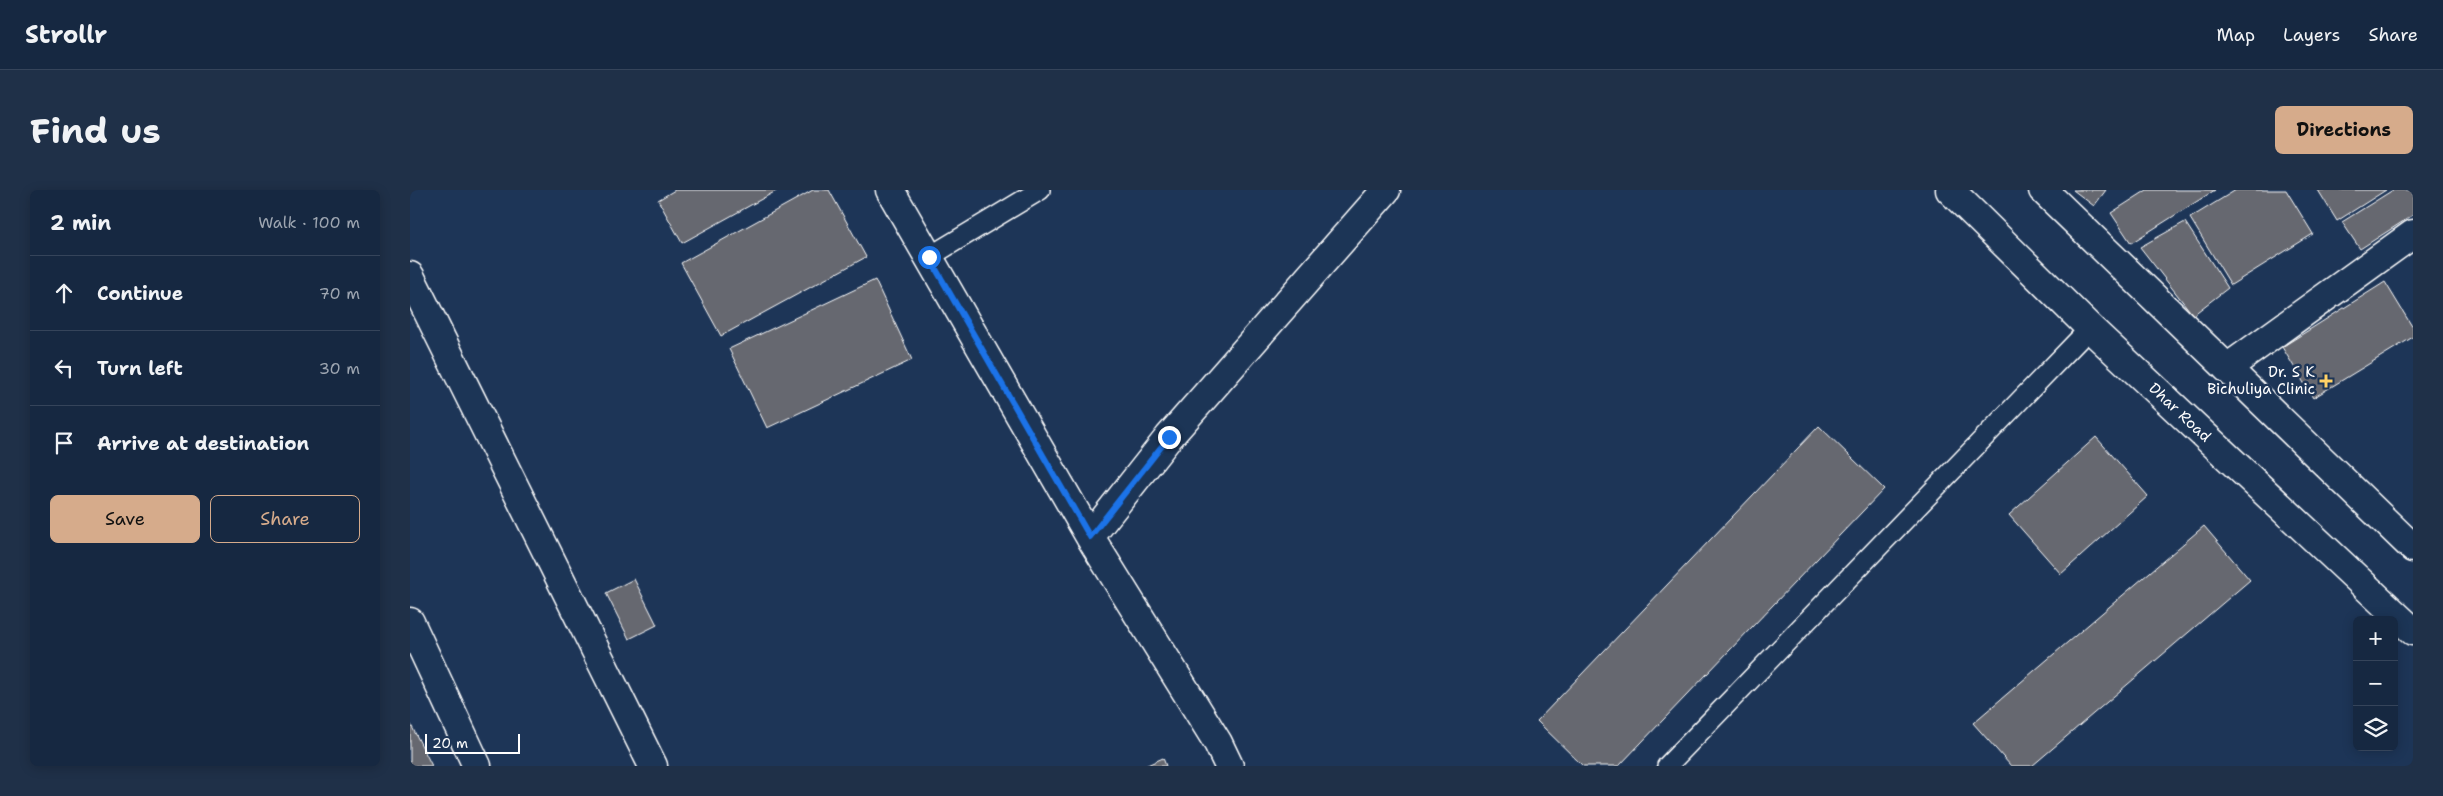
<!DOCTYPE html>
<meta charset="utf-8">
<style>
body{margin:0;font-family:"Shantell Sans",sans-serif;background:#1f3048;color:#f1f3f6}
.controls{position:absolute;right:15px;bottom:15px;display:grid;overflow:hidden;border-radius:8px;box-shadow:0 2px 12px #0003}
.controls button{width:45px;height:45px;display:grid;place-items:center;padding:0;border:0;border-bottom:1px solid #35445a;background:#162841;color:#f1f3f6;font:25px sans-serif}
.scale{position:absolute;left:15px;bottom:12px;width:95px;box-sizing:border-box;padding-left:5px;border:2px solid #fff;border-top:0;font-size:14px;line-height:18px;white-space:nowrap;color:#fff;-webkit-text-stroke:4px #1d3557;paint-order:stroke}
.stop{position:absolute;width:15px;height:15px;margin:-11px;border:4px solid #1a73e8;border-radius:50%;background:#fff}
.stop.end{background:#1a73e8;border-color:#fff;box-shadow:0 1px 5px #0008}
.list{margin:0;padding:0;list-style:none}
h2{display:flex;justify-content:space-between;align-items:center;height:65px;margin:0;padding:0 20px;font-size:21px}
h2 small{font-size:16px;font-weight:400;color:#9ea6b1}
.list li{display:grid;grid-template-columns:32px 1fr auto;gap:15px;align-items:center;box-sizing:border-box;height:75px;padding:0 20px;border-top:1px solid #35445a}
.list b{display:block;font-size:19px;white-space:nowrap}
.list em{font-size:16px;font-style:normal;color:#9ea6b1}
.actions{display:flex;gap:10px;padding:15px 20px}
.actions a{flex:1;padding:11px 0;border:1px solid #d6ab8b;border-radius:8px;text-align:center;font-size:18px;color:#d6ab8b}
.actions .main{background:#d6ab8b;color:#111}
.icon{flex:none;width:28px;height:28px;fill:none;stroke:currentColor;stroke-width:2;stroke-linecap:round;stroke-linejoin:round}
.map{position:relative;flex:none;width:2003px;height:576px;overflow:hidden;border-radius:8px}
header{display:flex;align-items:center;gap:30px;box-sizing:border-box;height:70px;padding:0 25px;background:#162841;border-bottom:1px solid #35445a}
header strong{font-size:24px}
nav{display:flex;gap:28px;margin-inline-start:auto;font-size:18px}
.intro{display:flex;align-items:center;justify-content:space-between;box-sizing:border-box;height:120px;padding:0 30px}
h1{margin:0;font-size:35px}
.button{padding:12px 22px;border-radius:8px;background:#d6ab8b;color:#111;font-size:18px;font-weight:700}
main{display:flex;gap:30px;padding:0 30px}
aside{flex:1;background:#162841;border-radius:8px;box-shadow:0 2px 12px #0003}
.map>svg:first-child{display:block}
.building{fill:#666870;stroke:#fff}
.lines{fill:none;stroke-linecap:round;stroke-linejoin:round}
.lane-casing{stroke:#fff;stroke-width:22}
.street-casing{stroke:#fff;stroke-width:31}
.secondary-casing{stroke:#fff;stroke-width:31}
.primary-casing{stroke:#fff;stroke-width:31}
.lane{stroke:#1d3557;stroke-width:19}
.street{stroke:#1d3557;stroke-width:28}
.secondary{stroke:#1d3557;stroke-width:28}
.primary{stroke:#1d3557;stroke-width:28}
.route{stroke:#1a73e8;stroke-width:6}
.poi-dot{fill:#ffd166;stroke:#1d3557;stroke-width:2}
.labels{text-anchor:middle;dominant-baseline:central;stroke-width:5;stroke-linejoin:round;paint-order:stroke}
.poi-label{font-size:15px;fill:#fff;stroke:#1d3557;text-anchor:end}
.street-label{font-size:15px;fill:#fff;stroke:#1d3557}
</style>
<header>
<strong>Strollr</strong>
<nav><a>Map</a><a>Layers</a><a>Share</a></nav>
</header>
<div class="intro"><h1>Find us</h1><a class="button">Directions</a></div>
<main>
<aside>
<h2>2 min<small>Walk · 100 m</small></h2>
<ul class="list">
<li><svg class="icon" aria-label="ahead" viewBox="0 0 24 24"><path d="M12 20V5M6 11l6-6 6 6"/></svg><div><b>Continue</b></div><em>70 m</em></li>
<li><svg class="icon" aria-label="left" viewBox="0 0 24 24"><path d="M17 20v-9H6M10 6l-5 5 5 5"/></svg><div><b>Turn left</b></div><em>30 m</em></li>
<li><svg class="icon" aria-label="arrive" viewBox="0 0 24 24"><path d="M6 21V4h12l-3 4 3 4H6"/></svg><div><b>Arrive at destination</b></div></li>
</ul>
<div class="actions"><a class="main">Save</a><a>Share</a></div>
</aside>
<div class="map">
<svg width="2003" height="576" viewBox="0 0 2003 576">
<rect width="100%" height="100%" fill="#1d3557"/>
<filter id="ink" filterUnits="userSpaceOnUse"><feTurbulence type="fractalNoise" baseFrequency=".02" numOctaves="2"/><feDisplacementMap in="SourceGraphic" scale="10" xChannelSelector="R" yChannelSelector="G"/><feConvolveMatrix kernelMatrix="1 2 1 2 8 2 1 2 1" color-interpolation-filters="sRGB"/></filter>
<g filter="url(#ink)">
<path class="building" d="M265,0H368L272,53L248,10Z
M403,0H419L456,67L311,146L271,73Z
M1663,0H1696L1684,16Z
M1737,0H1805L1721,53L1701,23Z
M1826,0H1876L1903,44L1821,95L1780,28Z
M1908,0H1976L1927,31Z
M1983,0H2003V25L1950,59L1932,32Z
M1775,32L1818,98L1783,125L1730,57Z
M465,90L502,170L357,238L319,159Z
M1975,92L2003,138V147L1903,208L1872,157Z
M1409,236L1474,299L1209,576H1173L1127,531Z
M1686,247L1738,306L1651,384L1599,325Z
M1794,336L1840,390L1622,576H1601L1563,533Z
M224,389L247,435L219,449L196,403Z
M0,533L22,576H0Z
M753,568L756,576H735Z"/>
<g class="lines">
<g class="lane-casing">
<path id="lane" d="M519,67L630,0
M1257,576L1680,138"/>
</g>
<g class="street-casing">
<path id="street" d="M480,0L680,347L808,553L819,576
M0,86L243,576
M1817,178L2003,44
M680,347L759,247L976,0"/>
</g>
<g class="secondary-casing">
<path id="secondary" d="M0,432L67,576"/>
</g>
<g class="primary-casing">
<g id="primary">
<path id="s1" d="M1540,0L1680,138L2003,441"/>
<path d="M1633,0L2003,358"/>
</g>
</g>
<use href="#lane" class="lane"/>
<use href="#street" class="street"/>
<use href="#secondary" class="secondary"/>
<use href="#primary" class="primary"/>
</g>
</g>
<g class="lines" filter="url(#ink)">
<path class="route" d="M519,67L680,347L759,247"/>
</g>
<path class="poi-dot" d="M1913.5 183.5h5v5h5v5h-5v5h-5v-5h-5v-5h5z"/>
<g class="labels">
<g class="poi-label">
<text x="1905" y="182">Dr. S K<tspan x="1905" dy="17">Bichuliya Clinic</tspan></text>
</g>
<g class="street-label">
<text stroke="none"><textPath href="#s1" startOffset="320">Dhar Road</textPath></text>
</g>
</g>
</svg>
<div class="controls">
<button>+</button>
<button>−</button>
<button><svg class="icon" aria-label="layers" viewBox="0 0 24 24"><path d="M12 4l9 5-9 5-9-5zM3 14l9 5 9-5"/></svg></button>
</div>
<div class="scale">20 m</div>
<div class="stop" style="left:519px;top:67px"></div>
<div class="stop end" style="left:759px;top:247px"></div>
</div>
</main>
